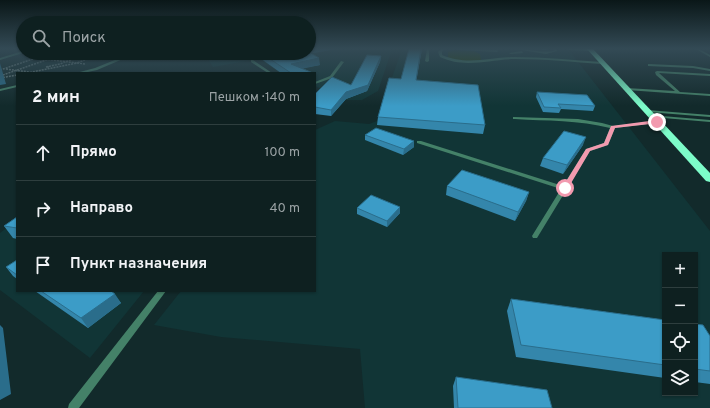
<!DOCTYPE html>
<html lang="ru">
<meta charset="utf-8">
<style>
body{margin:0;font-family:Overpass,sans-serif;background:#1c2d2d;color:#f1f3f6}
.controls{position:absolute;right:12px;bottom:12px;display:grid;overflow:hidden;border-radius:0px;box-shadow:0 1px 3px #0004}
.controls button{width:36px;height:36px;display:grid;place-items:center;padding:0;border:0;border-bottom:1px solid #2e3e3e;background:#0e2020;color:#f1f3f6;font:20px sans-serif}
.stop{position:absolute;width:12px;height:12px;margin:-9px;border:3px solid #f29aaf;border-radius:50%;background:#fff}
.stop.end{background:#f29aaf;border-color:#fff;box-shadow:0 1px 4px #0008}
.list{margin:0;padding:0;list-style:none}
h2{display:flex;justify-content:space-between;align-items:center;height:52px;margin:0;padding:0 16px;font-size:17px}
h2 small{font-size:13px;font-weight:400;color:#9ba3a5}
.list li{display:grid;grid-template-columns:26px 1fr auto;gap:12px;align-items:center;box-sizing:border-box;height:56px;padding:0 16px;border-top:1px solid #2e3e3e}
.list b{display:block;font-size:15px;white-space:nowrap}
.list em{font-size:13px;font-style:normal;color:#9ba3a5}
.icon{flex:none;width:22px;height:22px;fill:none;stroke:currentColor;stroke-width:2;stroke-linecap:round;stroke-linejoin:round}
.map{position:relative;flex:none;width:710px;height:408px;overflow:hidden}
.search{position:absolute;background:#0e2020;box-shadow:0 1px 3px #0004;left:16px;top:16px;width:300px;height:44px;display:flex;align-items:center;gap:10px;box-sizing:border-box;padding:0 14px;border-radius:22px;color:#9ba3a5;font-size:15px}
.panel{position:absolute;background:#0e2020;box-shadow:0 1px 3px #0004;left:16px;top:72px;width:300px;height:220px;border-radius:0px}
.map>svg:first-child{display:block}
.built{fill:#113536;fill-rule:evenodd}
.green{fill:#254201}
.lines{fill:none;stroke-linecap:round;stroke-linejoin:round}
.path{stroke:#6b7f7f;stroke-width:1.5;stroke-dasharray:2 1;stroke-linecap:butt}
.lane{fill:#448168;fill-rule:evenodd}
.highway{fill:#7dfcc9;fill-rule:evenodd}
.wall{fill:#3486ab}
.shaded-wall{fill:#2a6d8b}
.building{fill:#3c9cc7;stroke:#2a6d8b}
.route{fill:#f29aaf}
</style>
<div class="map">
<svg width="710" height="408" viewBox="0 0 710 408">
<rect width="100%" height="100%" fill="#122a2b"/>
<path class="built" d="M309,49H392L378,91L362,100H346L315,86V73H280L256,56L258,59L213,67L204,53H309Z
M402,49H568L710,231V408H365L360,349L221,337L154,325L181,291H315V130L335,121L369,124L377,121ZM665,255H695V393H665Z
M17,220V291H144L90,358L0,290V233Z"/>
<path class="green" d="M455,50L474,51L480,54L481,60C471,63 458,62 448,58V52Z"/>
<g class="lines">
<path class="path" d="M36,58L77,63L103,53
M49,67H46L60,64L88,53
M6,69L29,72
M0,70L51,53
M27,73L77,63L85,64
M0,76L66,53
M0,78L17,75"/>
<path class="lane" d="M427,49H429V61L427,62L425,61Z
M441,49H444L442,52V55C467,66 490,57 515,57C544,57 573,60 602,62L604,63L602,64C573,62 545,59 516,59C489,59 466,69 440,57L438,52Z
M459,49L497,50L498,51L497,52L460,50Z
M516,49C529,49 541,53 554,51L553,49H556L557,51L546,54Z
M568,49H588L592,50L591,51L569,50Z
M696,49H699L710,55V57Z
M23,51V53L0,60V58Z
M522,51L523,53L511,54L509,53Z
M132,53H137L97,70L83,73H76L95,68Z
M251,60H253L272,73H268L251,62Z
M341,61L344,62L332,78L315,84V82L330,76Z
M649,64L693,66L710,69V71L693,68L648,66V64Z
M657,71L710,74V76L659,73L680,92L710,94V96L627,90L625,89L627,88L675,91L656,75L655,72Z
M17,85V87L0,91V89Z
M647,110L710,115V117L648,112L646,111Z
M650,115L710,120V122L652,117L650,116Z
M513,117L578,119L602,123L613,126L657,121L659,122L657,123L615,128L608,145L590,151L537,238H533L532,236L561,189L417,143V141H421L563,186L586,149L604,143L610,128C579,120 547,121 515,119H513Z
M158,291H166L79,408H68L69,404Z"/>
<path class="highway" d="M587,49H593L710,173V182L706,181Z"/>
</g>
<path class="wall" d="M422,49L416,80L485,125L483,134L377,125L378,117L401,79Z
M533,49H547L546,50Z
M253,53H309L311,54L320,65L302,68L313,73H281Z
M381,56L380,62L367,91L346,99L331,116L315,114V94L351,85Z
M537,92L595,106L593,111L561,109L559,113L543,112L536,97Z
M365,135L414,147L403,155L365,140Z
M583,145L563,174L540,166L543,158Z
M447,186L529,192L526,201L515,221L446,195Z
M400,207V213L387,227L357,214V208Z
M17,217V239L13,238L4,226Z
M17,260V279L13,276L6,267Z
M35,291H111L121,303L88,328Z
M511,299L665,320V378L516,357L507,311Z
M695,324L710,336V384L695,382Z
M456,377L552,408H454L453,386Z"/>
<path class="shaded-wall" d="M309,49H336L303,55L309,53Z
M421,49H422L415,88L416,80Z
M381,56L380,62L367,91L346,99L331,116V110L346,92Z
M319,58L320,65L292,71L291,64Z
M0,63L6,84L0,85Z
M586,137L583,145L563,174L567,165Z
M414,141V147L403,155L404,149Z
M529,192L526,201L515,221L518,212Z
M400,207V213L387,227V221Z
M115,294L121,303L88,328L81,318Z
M0,325L3,328L11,394L0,400Z"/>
<path class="building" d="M409,49H421L416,80L478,85L485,125L378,117L389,78L401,79Z
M309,52L319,58L291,64L313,73H291L261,53H309Z
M367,55L381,56L368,85L346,92L331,110L315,107V94L332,77L351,85Z
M537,92L587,95L595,106L558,104L561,108L544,107Z
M376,128L414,141L404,149L365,135Z
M564,131L586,137L567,165L543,158Z
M462,170L529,192L518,212L447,186Z
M371,195L400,207L387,221L357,208Z
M17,217V228L4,226Z
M17,260V275L6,267Z
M41,291H111L115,294L81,318Z
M511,299L665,320V365L521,345Z
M695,324L703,325L710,336V371L695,369Z
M456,377L547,390L552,408H458Z"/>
<linearGradient id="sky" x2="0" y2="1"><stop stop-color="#0a1718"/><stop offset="0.46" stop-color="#334a55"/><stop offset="1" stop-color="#334a55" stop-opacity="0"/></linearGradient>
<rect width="710" height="106" fill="url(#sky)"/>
<path class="route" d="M657,120L659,123L615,128L608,145L590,151L567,190H563L562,188L586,149L604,143L611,126Z"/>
</svg>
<div class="controls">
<button>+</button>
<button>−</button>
<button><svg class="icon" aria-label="locate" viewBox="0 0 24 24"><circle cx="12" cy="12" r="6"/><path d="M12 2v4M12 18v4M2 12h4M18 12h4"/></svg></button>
<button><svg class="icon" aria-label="layers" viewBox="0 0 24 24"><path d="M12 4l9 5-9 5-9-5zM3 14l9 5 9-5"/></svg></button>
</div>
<div class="stop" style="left:565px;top:188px"></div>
<div class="stop end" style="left:657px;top:122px"></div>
<div class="search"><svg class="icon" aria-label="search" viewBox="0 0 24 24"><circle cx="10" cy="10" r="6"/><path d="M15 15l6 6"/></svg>Поиск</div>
<section class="panel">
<h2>2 мин<small>Пешком · 140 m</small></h2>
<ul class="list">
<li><svg class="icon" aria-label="ahead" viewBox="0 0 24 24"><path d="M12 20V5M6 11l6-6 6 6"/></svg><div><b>Прямо</b></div><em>100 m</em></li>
<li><svg class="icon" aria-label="right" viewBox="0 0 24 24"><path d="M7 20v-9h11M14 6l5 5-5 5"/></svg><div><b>Направо</b></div><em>40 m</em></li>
<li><svg class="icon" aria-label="arrive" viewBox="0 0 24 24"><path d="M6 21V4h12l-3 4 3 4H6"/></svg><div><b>Пункт назначения</b></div></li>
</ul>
</section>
</div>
